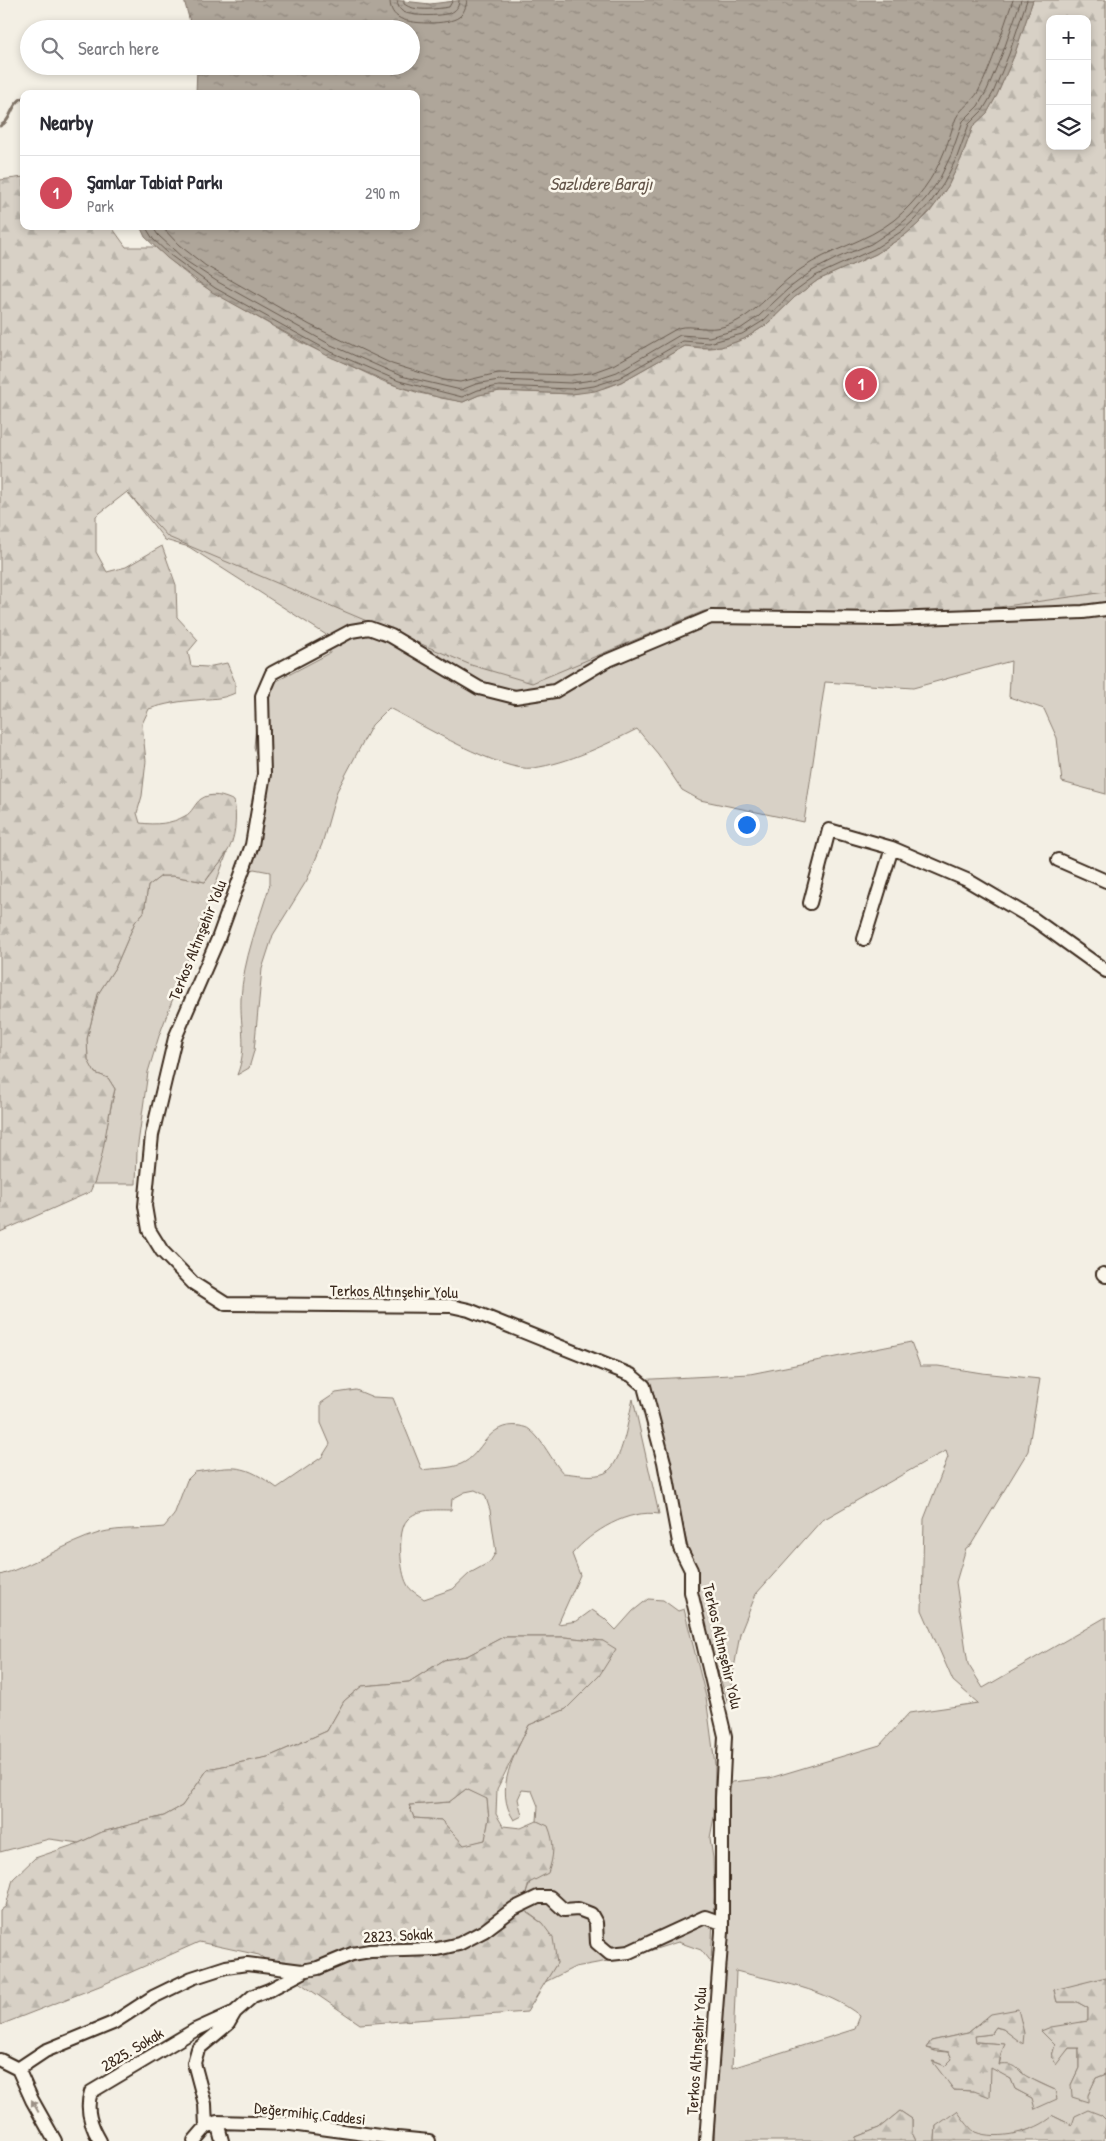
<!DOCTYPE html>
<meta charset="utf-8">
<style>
body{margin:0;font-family:"Patrick Hand",sans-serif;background:#f7f7f7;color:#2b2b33}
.controls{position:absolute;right:15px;top:15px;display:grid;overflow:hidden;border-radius:10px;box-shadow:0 2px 8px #0003}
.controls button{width:45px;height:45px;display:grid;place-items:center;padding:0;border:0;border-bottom:1px solid #e1e1e2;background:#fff;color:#2b2b33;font:25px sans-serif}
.you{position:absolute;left:746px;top:824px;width:18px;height:18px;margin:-12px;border:4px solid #fff;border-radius:50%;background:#1a73e8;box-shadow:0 0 0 8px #1a73e833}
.badge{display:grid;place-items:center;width:32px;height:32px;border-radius:50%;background:#d1495b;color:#fff;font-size:16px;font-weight:700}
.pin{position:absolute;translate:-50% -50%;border:2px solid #fff;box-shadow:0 1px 5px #0006}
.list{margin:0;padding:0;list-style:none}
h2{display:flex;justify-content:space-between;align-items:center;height:65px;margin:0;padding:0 20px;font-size:21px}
h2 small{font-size:16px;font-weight:400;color:#7c7c81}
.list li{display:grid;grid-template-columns:32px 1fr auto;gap:15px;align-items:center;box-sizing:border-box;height:75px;padding:0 20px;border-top:1px solid #e1e1e2}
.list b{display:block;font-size:19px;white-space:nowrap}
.list p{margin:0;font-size:16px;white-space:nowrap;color:#7c7c81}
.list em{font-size:16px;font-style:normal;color:#7c7c81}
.icon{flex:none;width:28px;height:28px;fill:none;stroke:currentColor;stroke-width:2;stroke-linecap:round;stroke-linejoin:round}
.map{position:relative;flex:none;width:1106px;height:2141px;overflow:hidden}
.search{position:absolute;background:#fff;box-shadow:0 2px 8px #0003;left:20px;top:20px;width:400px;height:55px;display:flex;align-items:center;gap:12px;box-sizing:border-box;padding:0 18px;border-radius:28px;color:#7c7c81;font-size:19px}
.panel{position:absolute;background:#fff;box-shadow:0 2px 8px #0003;left:20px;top:90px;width:400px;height:140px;border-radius:10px}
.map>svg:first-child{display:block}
.green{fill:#d8d1c6;stroke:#8a7e72;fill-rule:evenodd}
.forest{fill:url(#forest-firs);stroke:#8a7e72;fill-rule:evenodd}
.water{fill:url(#water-ripples);stroke:#817468}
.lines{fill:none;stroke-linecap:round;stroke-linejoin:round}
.shore{stroke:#695c50;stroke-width:1}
.stream{stroke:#817468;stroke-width:3}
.minor-casing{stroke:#3b2a1e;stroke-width:16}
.minor{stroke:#fbf7ec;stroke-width:12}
.oneway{fill:#9b9085}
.labels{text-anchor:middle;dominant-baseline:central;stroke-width:5;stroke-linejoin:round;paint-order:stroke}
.street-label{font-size:16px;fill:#3b2a1e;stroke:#fbf7ec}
.water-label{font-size:18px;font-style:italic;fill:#645549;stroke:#fbf7ec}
</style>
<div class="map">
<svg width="1106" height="2141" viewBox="0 0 1106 2141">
<defs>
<pattern id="forest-firs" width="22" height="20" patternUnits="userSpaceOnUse" patternTransform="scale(1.25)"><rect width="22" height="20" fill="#d8d1c6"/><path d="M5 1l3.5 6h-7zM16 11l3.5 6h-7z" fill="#bab4aa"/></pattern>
<pattern id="water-ripples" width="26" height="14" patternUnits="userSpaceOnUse" patternTransform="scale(1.25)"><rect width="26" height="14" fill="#afa69a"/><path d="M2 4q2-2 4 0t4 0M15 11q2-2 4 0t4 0" fill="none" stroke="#90877d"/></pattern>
</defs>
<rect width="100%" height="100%" fill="#f3efe4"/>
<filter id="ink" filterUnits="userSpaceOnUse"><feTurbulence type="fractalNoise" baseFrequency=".02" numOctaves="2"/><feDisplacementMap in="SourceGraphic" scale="10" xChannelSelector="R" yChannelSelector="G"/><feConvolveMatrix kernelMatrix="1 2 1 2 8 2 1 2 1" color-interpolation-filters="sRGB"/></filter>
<g filter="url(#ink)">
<path class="green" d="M1033,0H1106V794L1062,782L1057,738L1044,709L1009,697L1011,661L913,688L825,682L804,822L700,800L682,790L658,754L637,729C605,745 569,763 533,768C502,773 420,724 389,708L372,725L337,791L322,844L307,880L273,935L262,969L254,1051L249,1068L237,1075C248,1047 240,1028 241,999C243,960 259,921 270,884V872L254,869L243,873L259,763L254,747L256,726L259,706L273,683L330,653L328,636L189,547L165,540L127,491L155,247L195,281L300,342L543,394L581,393L980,120ZM1050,19H1087V146H1050Z
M227,853L159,1036L148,1072L137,1151L136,1184H94L115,1089L108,1078L95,1073L88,1061L87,1039L98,994L116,966L135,922L144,912L148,886L161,876H173L205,882Z
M911,1342L920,1366H938L982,1373L1040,1379L1028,1451L971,1545L966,1548L956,1582L968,1664L983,1688L1106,1617V1979L1054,1990L1057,2002H1077L1088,2008V2021L1041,2031L1055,2045L1052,2056L1064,2054L1069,2048H1079V2068L1071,2085L1088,2095L1096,2078L1106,2074V2120L1101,2115L1072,2125L1053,2116L1043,2125L1010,2136L992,2139L974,2132L936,2126L935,2141H916L912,2133V2119L900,2111L879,2128L856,2137V2141H714L725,1803L732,1782L770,1778L880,1745L909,1713L978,1703L953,1681L922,1610L924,1519L948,1457L946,1451L928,1460L821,1521L756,1594L740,1634L728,1703L701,1618L695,1572L654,1425L642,1393L633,1380L750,1374ZM736,1971C777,1982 826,1988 860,2016L855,2029L732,2068ZM991,2014L1023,2043L1003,2029L995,2027L991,2034L974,2036L976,2042L1004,2044L999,2065L1020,2069L1025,2076L1055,2090L1032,2098L1015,2089L1011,2079L991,2067L989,2083L974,2091L954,2090L933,2061L945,2066L952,2059L949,2052L935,2051L926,2048L931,2041L968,2033Z
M356,1390L373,1397L393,1398L422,1470C434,1468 450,1469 461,1464C483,1455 486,1421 520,1426C523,1427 527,1427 530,1430C543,1440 551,1460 563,1473C575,1474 594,1478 605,1473C623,1464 628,1418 633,1399L659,1514C628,1509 592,1531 572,1554L580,1575L558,1624L577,1621L592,1610L604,1618L616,1630L633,1611L648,1599L663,1600L678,1611L684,1609L706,1697L715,1765L714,1817L710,1838L713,1858L714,1896L711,1963L701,1950L678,1942L630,1957L575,1967L545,1982L557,1963L542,1923L527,1912L524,1900L548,1827L537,1821L538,1806L532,1791L522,1790L518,1799L522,1816L514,1820C493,1789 515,1754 529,1725L566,1709L603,1641L564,1637H503L467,1656L444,1660L409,1682L362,1686L344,1701L327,1731L268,1757L208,1769L182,1806L164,1816L102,1832L79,1843L49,1839L0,1852V1575C35,1565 65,1543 99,1533C121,1527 142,1530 164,1527L174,1515L187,1480L195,1472C236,1466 243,1463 277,1488L322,1457L330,1444L321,1423V1403L336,1393ZM475,1490L485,1495L490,1510L496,1552L490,1562L470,1573L453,1589L424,1599C419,1595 409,1590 407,1584C400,1572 397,1531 407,1520C417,1508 437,1510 451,1510L452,1499L465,1492Z
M466,1789L487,1798L489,1818L485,1840L464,1846L441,1820L414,1818L409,1805L449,1802Z"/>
<path class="forest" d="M1033,0H1106V592L963,612L704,611L532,683L471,665L168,537L127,492L96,516V552L107,572L126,567L162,546L176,585L177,617L198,640L188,652L191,666L207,667L227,663L235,682V693C220,700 212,698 196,700C180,701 164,704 149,709L142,724L146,761L142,796L137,813L140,823C156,825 171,824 185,816C192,813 195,803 201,799C211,792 224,796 234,801C237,817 236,840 226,854C220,864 211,872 205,882L173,876H161L148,886L144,912L135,922L116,966L98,994L87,1039L88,1060L95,1073L108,1078L115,1089C106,1120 104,1165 90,1192L0,1232V180L24,177V226H111L126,247H155L195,281L300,342L385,382L419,393L463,402L479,395L500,391L572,394L608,387L621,382L685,346L701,348L721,347L744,339L766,325L795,297L818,280L876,254L905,235L918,224L930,212L948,186L961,159L973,126L987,113L997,95L1014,56ZM1050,19H1087V146H1050Z
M503,1637H564L603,1641L616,1649L599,1676L566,1709L529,1725L497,1789L496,1814L503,1826L521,1828L537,1821L548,1826C555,1843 554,1856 548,1873L529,1883L524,1900L527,1913L542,1923L553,1938L557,1963L527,2012L360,2024L259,1955L199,1942L102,1985L0,2025V1911L6,1906L13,1879L35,1858L79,1843L102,1832L164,1816L182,1806L208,1769L268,1757L327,1731L344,1701L362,1686L409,1682L444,1660L467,1656ZM466,1789L487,1799L489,1818L485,1840L464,1845L441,1820L414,1818L409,1805L449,1802Z
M1102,1978L1106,1979V2074L1096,2078L1088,2095V2102L1072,2097L1071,2085L1079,2068V2048H1069L1056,2065L1052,2056L1055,2045L1041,2031L1051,2027L1088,2021V2008L1077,2002H1057L1054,1990Z
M1018,2009L1024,2033L1023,2044L1003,2029L996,2027L991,2034L975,2036L976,2042L1005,2044L1001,2053L999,2065C1020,2063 1015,2070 1028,2077C1037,2082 1046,2086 1055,2090L1057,2099L1035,2109L1032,2098L1015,2089L1011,2079L991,2068L990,2097L974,2091L954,2090L932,2061L945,2066L952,2059L949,2052L926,2048L931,2041L968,2033L991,2014Z
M1088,2110L1101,2115L1106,2120L1104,2141H935L936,2126L957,2111C962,2117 968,2127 975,2132C997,2141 1035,2132 1053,2116L1072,2125L1075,2116Z
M900,2111L912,2119V2133L916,2141H856V2137L879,2128Z"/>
<path class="water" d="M184,0H394L430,4L463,0H1033L1014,56L997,95L987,113L973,126L961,159L948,186L935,205L918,224L905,235L876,254L818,280L795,297L766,325L744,339L721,347L709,348L685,346L621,382L595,391L572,394L500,391L479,395L463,402L441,398L397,386L326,355L212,292L167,258L145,237L140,226H416V94H196L197,66H411V29H192Z"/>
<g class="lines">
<path class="shore" d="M390,0C390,7 392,13 398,17C408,25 449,25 459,17C464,13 466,7 467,0
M397,0C398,4 398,8 402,11C409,17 447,17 454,11C458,8 459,4 459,0
M404,0V4C414,12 437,9 449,7L453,0
M145,226L153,239L170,255L215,288L329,351L399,381L462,397L478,390L499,386L571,389L594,386L619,378L683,341L709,343L742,334L763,321L792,293L815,276L874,249L902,231L914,220L931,202L944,183L957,157L969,124L983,110L993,93L1009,54L1027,0
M152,226L158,235L186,261L218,282L331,345L401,376L461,390L476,384L499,380L571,383L593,380L617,372L680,335L709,337L740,329L759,316L788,289L812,271L839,257L871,244L898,226L910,216L926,198L939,180L951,155L963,121L978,106L987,90L1003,52L1021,0
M161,226L179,245L206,266L310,325L392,364L444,380L460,382L498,373L571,375L591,373L613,365L678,328C692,324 707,332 726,326C757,315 774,287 801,269C830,249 866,242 894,220C917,201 934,178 945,150C949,140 952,128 956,118C961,108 972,102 978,92C993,63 1002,31 1013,0"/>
<path class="stream" d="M42,94H51
M0,126C13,120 9,105 24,97"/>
<g class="minor-casing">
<path id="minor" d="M1058,860L1106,881
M810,903L829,830L892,848
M864,939L892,848L967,880L1035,920L1106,971
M1103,1274L1106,1276
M0,2060L18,2069
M18,2069L45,2051L113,2023L153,1997L192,1978L226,1967L247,1964L302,1971L318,1968L352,1954L370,1951L437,1949L459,1944L484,1931L513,1909L538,1897H550L564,1910L578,1909L591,1914L596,1923L597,1943L610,1954L629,1952L705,1917L722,1923
M18,2069L32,2100L55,2141
M217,2122L222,2141
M206,2127L205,2104L194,2063L198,2049L228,2024L235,2012L253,1996L269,1990L307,1970
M100,2141C91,2126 85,2110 91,2092L195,2030L235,2012
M194,2141L206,2127L217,2122L291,2124L387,2137L429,2141
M706,2141L722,1932V1798L725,1736L691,1592V1570L680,1548L664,1462L644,1386L631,1375L469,1310L451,1306L226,1304L193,1283L162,1251L149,1230L145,1206L152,1135L175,1038L218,939L252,845L264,774L262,696L272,673L351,631L369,628L391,636L479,688L515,697L555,691L604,662L711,617L890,619L1083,612L1106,609"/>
</g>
<use href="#minor" class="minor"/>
</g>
<defs><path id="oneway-solid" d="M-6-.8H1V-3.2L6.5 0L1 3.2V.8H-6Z" transform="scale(1.25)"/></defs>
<use class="oneway" href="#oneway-solid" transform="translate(35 2106) rotate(-119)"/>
</g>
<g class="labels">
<g class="street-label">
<text transform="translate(197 940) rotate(-68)">Terkos Altınşehir Yolu</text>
<text transform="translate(394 1291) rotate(1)">Terkos Altınşehir Yolu</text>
<text transform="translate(723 1646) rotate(77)">Terkos Altınşehir Yolu</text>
<text transform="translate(398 1935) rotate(-3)">2823. Sokak</text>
<text transform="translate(132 2049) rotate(-31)">2825. Sokak</text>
<text transform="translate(696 2051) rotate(-86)">Terkos Altınşehir Yolu</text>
<text transform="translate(310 2113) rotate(6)">Değermihiç Caddesi</text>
</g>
<g class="water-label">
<text x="601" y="183">Sazlıdere Barajı</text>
</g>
</g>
</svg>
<div class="controls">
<button>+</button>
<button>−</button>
<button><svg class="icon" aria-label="layers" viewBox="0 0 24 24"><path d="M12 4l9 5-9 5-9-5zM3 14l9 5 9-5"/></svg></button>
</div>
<div class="you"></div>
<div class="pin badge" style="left:861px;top:384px">1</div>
<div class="search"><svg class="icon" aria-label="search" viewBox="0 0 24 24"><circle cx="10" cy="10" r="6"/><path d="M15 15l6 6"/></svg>Search here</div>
<section class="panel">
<h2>Nearby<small></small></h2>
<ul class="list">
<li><span class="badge">1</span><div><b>Şamlar Tabiat Parkı</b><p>Park</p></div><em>290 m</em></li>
</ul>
</section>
</div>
